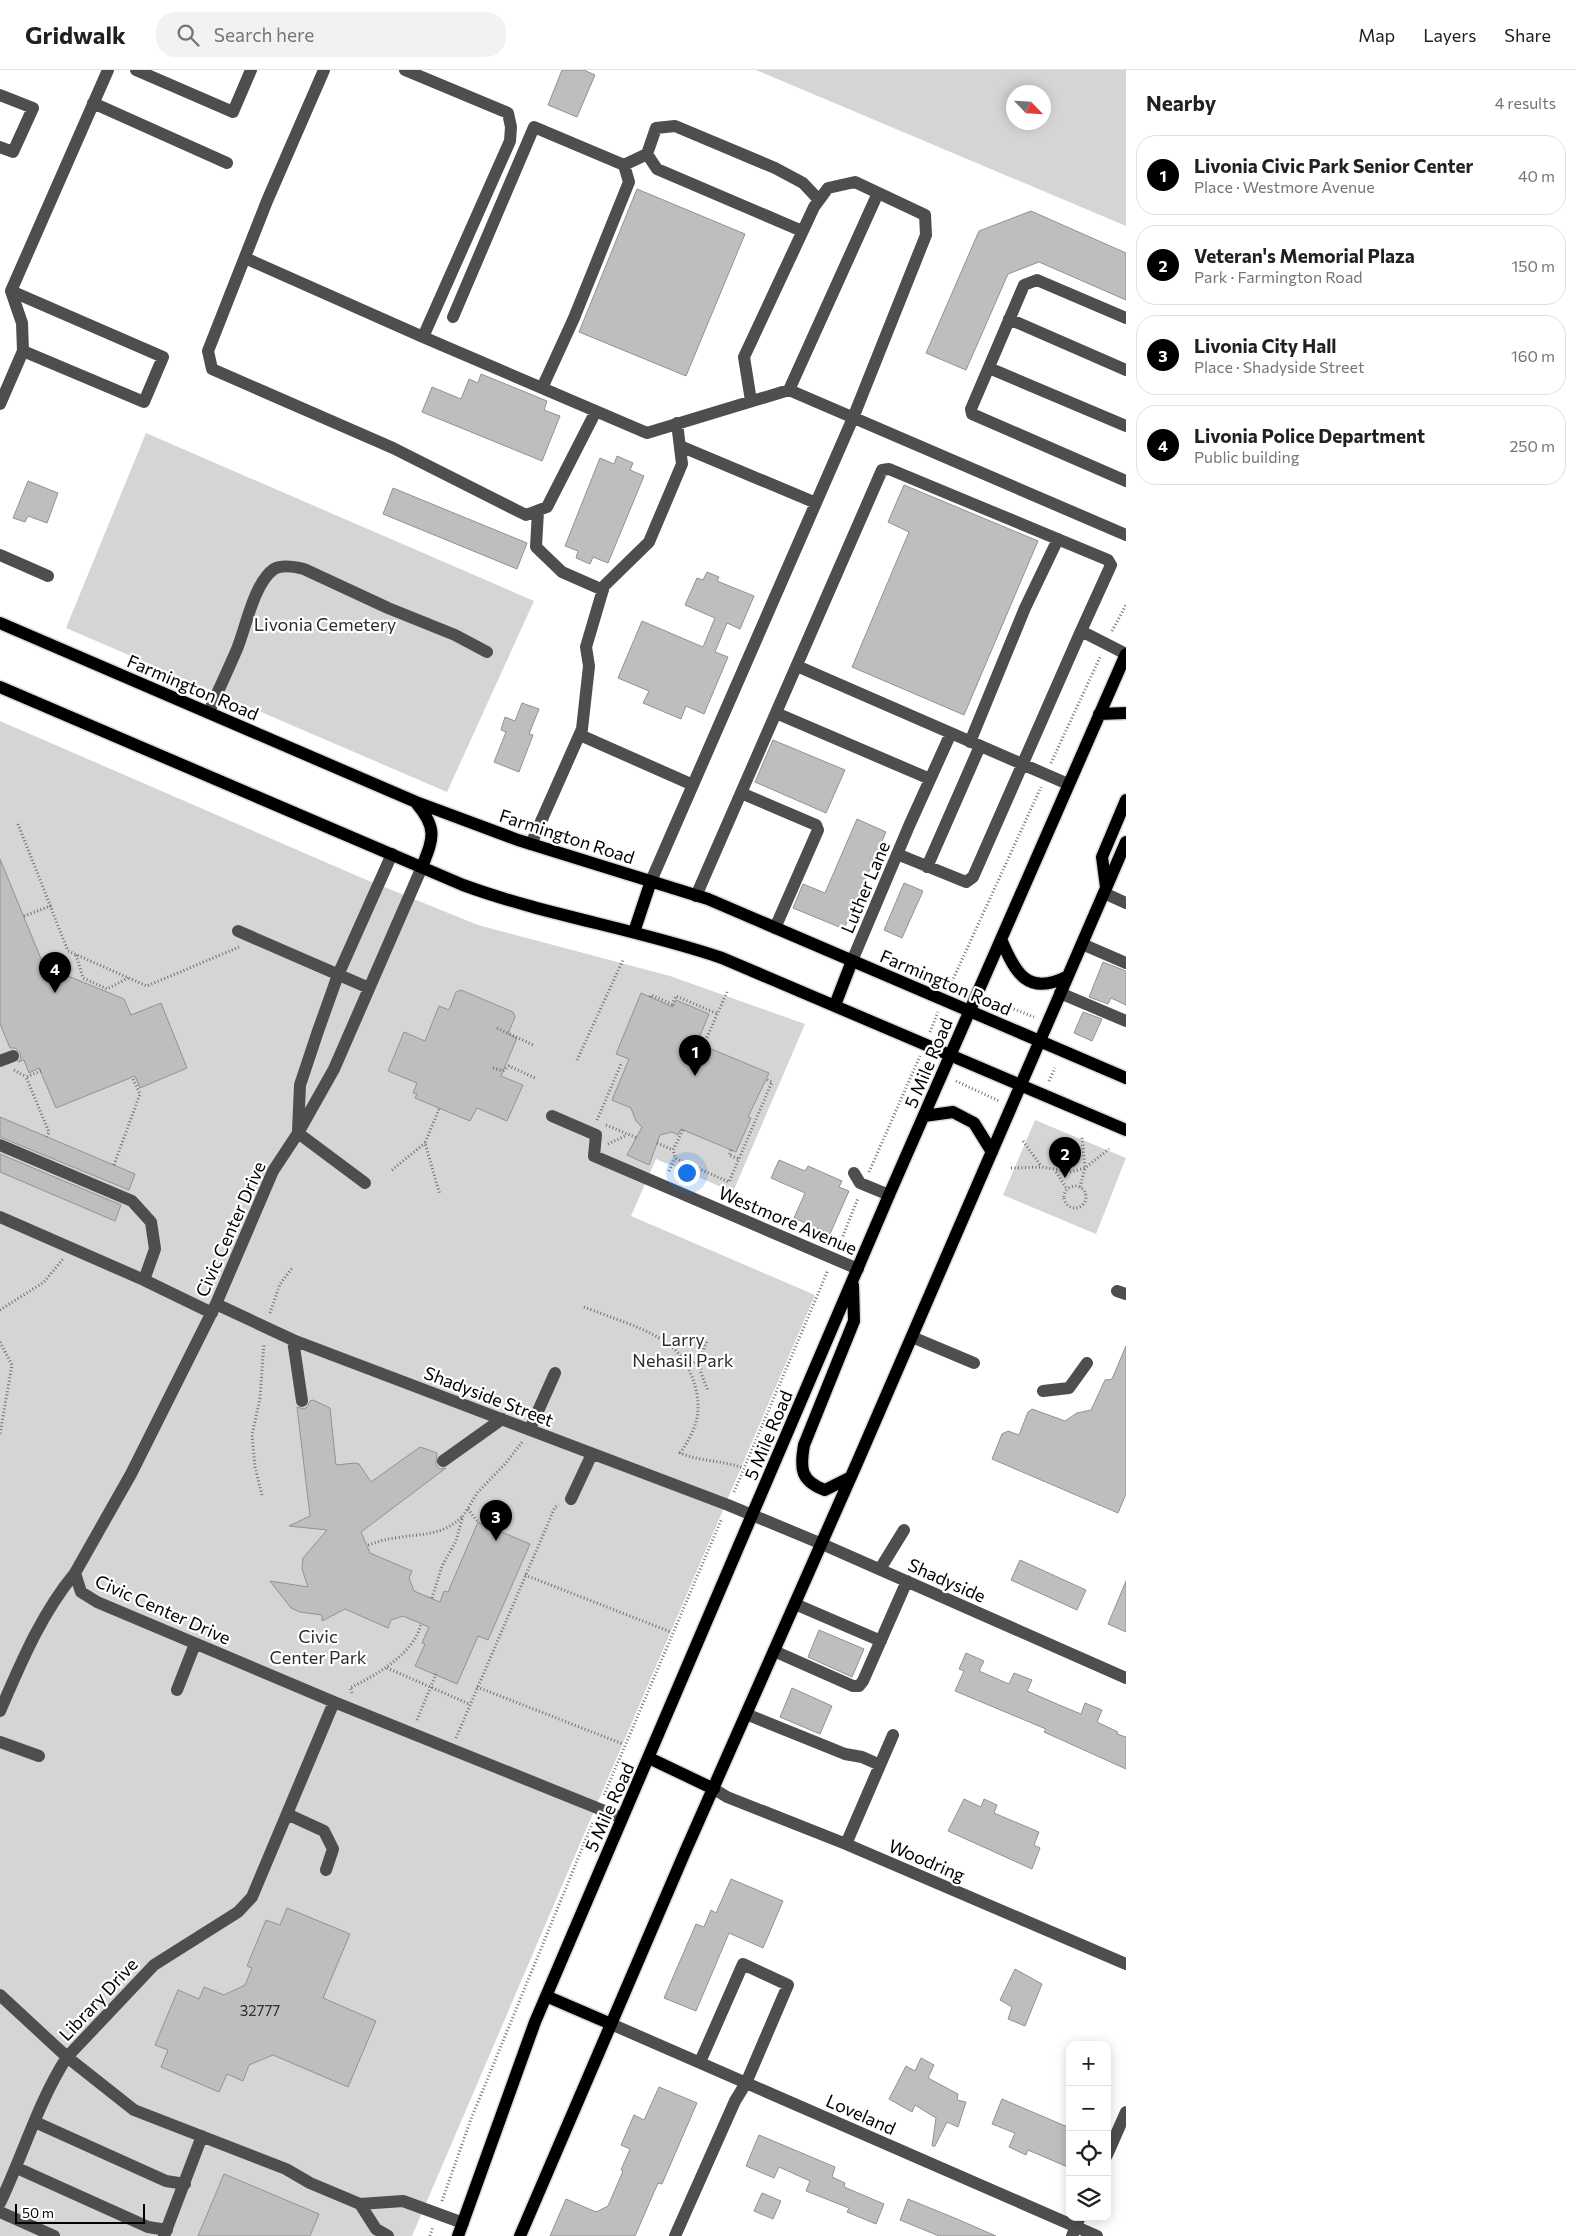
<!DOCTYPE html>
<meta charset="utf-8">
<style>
body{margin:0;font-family:Commissioner,sans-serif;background:#f2f2f2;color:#202124}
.controls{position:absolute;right:15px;bottom:15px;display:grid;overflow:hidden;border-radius:10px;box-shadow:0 2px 12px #0003}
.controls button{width:45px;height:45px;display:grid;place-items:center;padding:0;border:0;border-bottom:1px solid #e0e0e0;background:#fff;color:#202124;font:25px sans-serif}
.compass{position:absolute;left:1006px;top:15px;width:45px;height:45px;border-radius:50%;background:#fff;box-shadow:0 2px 12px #0003;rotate:115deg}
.scale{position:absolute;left:15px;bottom:12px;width:130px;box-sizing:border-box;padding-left:5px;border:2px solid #000;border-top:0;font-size:14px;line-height:18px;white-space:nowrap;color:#000;-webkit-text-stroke:4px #fff;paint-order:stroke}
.you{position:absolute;left:686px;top:1102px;width:18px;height:18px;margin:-12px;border:4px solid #fff;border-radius:50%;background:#1a73e8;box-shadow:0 0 0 8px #1a73e833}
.badge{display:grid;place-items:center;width:32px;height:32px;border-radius:50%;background:#000;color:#fff;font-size:16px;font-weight:700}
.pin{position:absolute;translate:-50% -41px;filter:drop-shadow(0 1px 2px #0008)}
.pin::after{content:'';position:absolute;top:26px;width:18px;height:15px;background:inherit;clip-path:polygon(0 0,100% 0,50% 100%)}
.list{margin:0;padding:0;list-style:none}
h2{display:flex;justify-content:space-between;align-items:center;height:65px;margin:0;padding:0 20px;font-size:21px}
h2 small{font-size:16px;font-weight:400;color:#757577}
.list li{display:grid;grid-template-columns:32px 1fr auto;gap:15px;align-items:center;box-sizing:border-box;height:80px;margin:0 10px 10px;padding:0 10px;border:1px solid #e0e0e0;border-radius:20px}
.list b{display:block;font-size:19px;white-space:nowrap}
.list p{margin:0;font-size:16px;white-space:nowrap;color:#757577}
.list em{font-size:16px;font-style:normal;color:#757577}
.icon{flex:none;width:28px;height:28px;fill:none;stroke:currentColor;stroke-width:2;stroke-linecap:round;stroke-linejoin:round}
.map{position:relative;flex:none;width:1126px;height:2166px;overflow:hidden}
header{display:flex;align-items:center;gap:30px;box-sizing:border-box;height:70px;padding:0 25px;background:#fff;border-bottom:1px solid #e0e0e0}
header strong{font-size:24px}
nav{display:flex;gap:28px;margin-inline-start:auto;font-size:18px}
.search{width:350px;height:45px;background:#f2f2f2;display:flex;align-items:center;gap:12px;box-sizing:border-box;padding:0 18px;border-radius:20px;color:#757577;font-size:19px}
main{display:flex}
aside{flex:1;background:#fff}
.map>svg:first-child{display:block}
.green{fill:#d5d5d5;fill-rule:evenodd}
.building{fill:#bebebe;stroke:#929292}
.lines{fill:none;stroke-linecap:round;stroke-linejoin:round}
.major-casing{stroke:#dbdbdb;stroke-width:15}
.path{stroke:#707070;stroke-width:3;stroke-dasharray:1 2.5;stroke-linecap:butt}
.minor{stroke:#4e4e4e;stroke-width:12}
.major{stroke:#000;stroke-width:12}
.labels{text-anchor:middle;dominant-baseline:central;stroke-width:4.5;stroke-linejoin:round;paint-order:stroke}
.number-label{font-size:15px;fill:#303030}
.park-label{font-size:18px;fill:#2c2c2c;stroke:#fff}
.street-label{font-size:18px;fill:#000;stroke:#fff}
</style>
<header>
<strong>Gridwalk</strong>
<div class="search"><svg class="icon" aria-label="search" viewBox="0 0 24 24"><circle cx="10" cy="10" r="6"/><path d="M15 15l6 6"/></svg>Search here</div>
<nav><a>Map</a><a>Layers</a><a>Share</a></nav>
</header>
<main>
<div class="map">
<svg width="1126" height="2166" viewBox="0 0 1126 2166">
<rect width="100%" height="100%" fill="#fff"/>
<path class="green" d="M756,0H1126V156ZM1044,22V52H1014V22Z
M146,363L534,531L447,722L66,558Z
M0,651L362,808L478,855L670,906L805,954L733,1122L656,1089L631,1146L815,1225L412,2166H0Z
M1035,1050L1126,1088L1096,1164L1003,1125Z"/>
<path class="building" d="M562,0H584L595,5L577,47L548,35Z
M637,119L745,164L686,306L579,262Z
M1031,141L1126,183V230L1039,192L1008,204L966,300L926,283L979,161Z
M481,304L547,331L544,340L560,346L542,391L422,342L432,317L461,329L469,309L478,313Z
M617,386L633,393L630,400L644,406L608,493L593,487L590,494L576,488L578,481L565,476L600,388L614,394Z
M28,411L58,423L47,453L28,446L25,452L13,448Z
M904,415L1038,471L964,645L852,597L909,462L888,452Z
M393,418L527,473L517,499L383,444Z
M707,502L719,507L717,511L754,526L740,559L727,553L715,582L728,587L704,644L686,636L681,649L643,633L649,621L618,608L642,551L703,577L715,548L685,535L697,508L703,510Z
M522,633L539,639L529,664L533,665L519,702L494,692L506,662L501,660L505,647L515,651Z
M773,670L845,700L826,743L755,712Z
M857,749L886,762L844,859L793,838L803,814L825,823Z
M0,789L51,913L68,906L124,929L131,945L161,933L187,998L140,1018L135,1006L56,1038L39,998L29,1003L24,990L18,992L21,988L20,983L15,978H10L0,954Z
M904,813L923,821L902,868L884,860Z
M1103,892L1126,901V935L1111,928L1108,934L1089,927Z
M461,920L513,942L515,947L508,964L517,968L501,1006L523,1015L507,1051L477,1038L470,1051L415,1028L417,1024L413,1023L417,1013L388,1001L404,962L425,971L439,936L449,940L456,922Z
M641,923L673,937L676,930L709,944L697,973L769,1003L748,1047L751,1048L736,1082L681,1059L678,1065L672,1062L660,1065L649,1095L627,1085L642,1057L636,1051L631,1038L612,1030L629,989L616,984Z
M1083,942L1102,949L1092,971L1074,963Z
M0,1047L135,1104L129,1120L0,1067Z
M0,1084L121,1135L115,1151L0,1102Z
M779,1090L805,1101L808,1096L842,1111L839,1117L849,1121L830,1164L794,1148L805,1123L771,1108Z
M1126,1276V1424L1118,1443L992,1389L1002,1364L1008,1361L1019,1365L1028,1342L1032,1339L1065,1351L1077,1343L1091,1340L1105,1310L1112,1309Z
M313,1330L330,1338L336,1395L355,1393L359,1394L371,1412L420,1377L437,1383L436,1395L440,1399L446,1398L361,1462L370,1483L412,1501L409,1508L414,1521L440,1532L444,1521L448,1522L478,1452L530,1474L488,1570L478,1566L457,1614L415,1596L425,1574L422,1573L429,1557L403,1546L391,1550L388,1558L345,1539L322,1551V1545L300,1542L291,1538L270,1511L308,1517L302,1499L303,1488L327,1460L289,1456L310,1446L297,1337L304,1339L307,1337L310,1331Z
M1020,1490L1086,1520L1077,1540L1011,1510Z
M1126,1511V1562L1108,1554Z
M819,1560L864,1579L852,1607L808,1587Z
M966,1583L984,1591L979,1601L1009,1614L1014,1603L1032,1610L1027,1621L1057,1634L1081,1644L1085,1633L1102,1640L1097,1652L1118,1662L1117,1664L1126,1667V1699L1044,1662L1046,1659L955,1621L964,1601L959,1599Z
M792,1618L832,1636L820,1664L780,1647Z
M964,1729L981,1737L984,1729L997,1735L994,1743L1039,1762L1034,1775L1040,1778L1032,1799L948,1761Z
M731,1809L783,1831L763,1878L729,1863L696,1941L664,1928L696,1854L704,1857L711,1840L716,1843Z
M287,1838L350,1864L323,1928L376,1951L348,2017L273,1985L249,1995L243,2011L227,2004L219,2022L161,1997L168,1980L155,1975L178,1920L199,1929L204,1917L224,1925L245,1915L252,1898L247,1896L266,1850L280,1855Z
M1015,1899L1042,1914L1025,1956L1008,1949L1012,1937L1000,1930Z
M921,1988L934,1995L928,2008L958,2024L957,2030L966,2032L958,2057L947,2052L935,2076H932L936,2048L915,2035L912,2042L889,2029L906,1996L915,2001Z
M659,2017L697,2033L662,2114L658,2113L635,2166H550L566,2129L596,2142L608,2136L623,2101L621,2100L630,2079L621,2075L634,2045L644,2050Z
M1002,2029L1070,2058V2098L1028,2080L1026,2085L1009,2077L1015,2063L992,2054Z
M759,2065L835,2097L832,2107L845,2113L844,2117L884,2134L876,2154L847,2142L849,2138L806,2121L810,2111L779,2097L774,2108L746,2096Z
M224,2104L319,2144L310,2166H198Z
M762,2123L781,2131L773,2149L754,2141Z
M908,2129L957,2149L996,2166H939L900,2150Z"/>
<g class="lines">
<g class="major-casing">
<path id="major" d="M0,553L416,732L518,770L708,829L1126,1008
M0,617L463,815C548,846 637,859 722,888L1126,1060
M1099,644L1126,643
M417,734C438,759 433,769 422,797
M1106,817L1102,787L1126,730
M634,862L651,811
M1001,869C1015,903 1028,927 1068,906
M835,935L852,891
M924,1046L953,1042L974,1053L992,1082
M851,1407L825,1420C800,1411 800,1398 804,1375L854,1251L853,1215
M649,1688L714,1719
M546,1926L611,1954
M458,2166L535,1952L889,1125L1126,584
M520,2166L685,1782L857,1393L1126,772"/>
</g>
<path class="path" d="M1112,561L1126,535
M1051,693L1101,585
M18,754L68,881L147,916L239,877
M24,846L53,835
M76,885L83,908L107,919L128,908
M949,918L1041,717
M650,927L651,925L672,934L676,926L718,944
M991,930L1034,947
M497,958L533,975
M930,962L938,942
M577,990L623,890
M697,990L727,922
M493,998L503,1001L509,996L535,1008
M14,1000L26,1007
M41,1001L26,1007L49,1062L47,1067
M956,1011L999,1031
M1049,1011L1055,998
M439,1039L425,1073L440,1125
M597,1050L622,992
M606,1055L637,1068
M683,1060L673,1080L675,1088L729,1112L772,1012L766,1009
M1023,1071L1041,1096
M657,1073L673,1080
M608,1074L627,1065
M731,1080L729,1085L739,1089
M114,1095L140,1024L132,1007
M1011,1098L1042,1097L1070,1102L1085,1098L1109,1079
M392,1100L425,1073
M669,1101L675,1088
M869,1102L920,986
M1056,1102L1067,1119
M1064 1127a11 11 0 1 1 22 0a11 11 0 1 1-22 0Z
M1080,1117L1085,1098L1082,1067
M839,1176L858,1128
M584,1237C609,1247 653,1260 672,1277C691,1293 703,1328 696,1352C693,1363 687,1373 680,1383C701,1392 722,1390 743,1398
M0,1240L44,1212L63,1189
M270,1243L280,1214L293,1197
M0,1272L12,1295L0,1364
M700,1288L701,1303L708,1321
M688,1297L700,1288L707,1271
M734,1422L828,1200
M262,1425L255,1397L252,1365L260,1328L264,1273
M468,1439L478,1452
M368,1475C377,1472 386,1469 395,1468C422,1463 440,1467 462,1447
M525,1505L671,1562
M432,1528L442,1496L456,1471L463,1446L478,1422L505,1394L523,1371
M387,1598L469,1634
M477,1617L623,1674
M352,1623L350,1618C376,1605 414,1584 421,1554
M417,1650L436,1604
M456,1668L555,1437L559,1435
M604,1725L722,1448
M442,2131L471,2049L593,1752
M430,2166L433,2156"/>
<path class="minor" d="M136,0L233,42L251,0
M324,0L267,131L208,281L212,299L393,378L526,445L547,437L596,341
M405,0L508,43L511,57L510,71L423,267L647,363L789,320L1126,465
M0,25L33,38L13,82L0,77
M93,33L227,93
M624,95L647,84
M802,161L657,99L647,84L656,58L675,56L775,98L803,113L819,130
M245,188L423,267
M11,221L163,287L144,332L23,281
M453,247L534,57L624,95L629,112L574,248L542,318
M1126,248L1037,210L1024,215L971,339L972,344L1126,411
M1009,249L1126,300
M989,298L1126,356
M789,320L878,123
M0,334L23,281L22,253L11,221L108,0
M680,376L816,433
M538,441L536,477L562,502L603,520
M0,485L48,506
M797,596L1068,714
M209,642C218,621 228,600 237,579C246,557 254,513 274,499C283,494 296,497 304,499L388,538L455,565L487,582
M776,643L930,709
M580,665L693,715
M970,672L1025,538L1058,469
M741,723L816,755L818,760L775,858
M531,774L582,659L589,596L586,577L604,516L649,472L682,394L677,353
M897,784L966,812L973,807L1081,561
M422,797L334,999L298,1063L273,1101L216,1234L131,1404L75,1503L81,1522L97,1532L334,1632L622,1748
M927,797L980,676
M651,811L853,348L926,165L925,145L855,112L828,118L814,137L744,287L751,331
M1104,823L1126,833
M696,826L882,400L889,399L1108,490L1111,495L1081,561L1126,584
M238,861L369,918
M1082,874L1126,893
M852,891L909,756L951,663
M1060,923L1126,951
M0,991L13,986
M552,1046L596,1065L594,1086L858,1199
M298,1061L300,1015L318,961L338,905L392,784
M298,1063L365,1113
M0,1075L132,1131L151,1152L155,1179L144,1210
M854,1103L860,1113L889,1125
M0,1147L144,1210L212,1243
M1117,1221L1126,1224
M216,1234L293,1270L728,1435L822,1474L1126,1608
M912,1267L974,1293
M293,1270L302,1331
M1043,1321L1069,1318L1087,1293
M530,1359L555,1303
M443,1391L502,1349
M571,1429L592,1384
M880,1499L904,1460
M795,1534L881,1571
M774,1581L853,1616H859L863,1611L907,1511
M177,1620L195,1574
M334,1632L252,1827L238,1842L154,1895L67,1987L134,2040L286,2099L310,2113L360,2134L403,2131L463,2153
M0,1641C21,1593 41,1544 75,1503
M746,1644L845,1684L862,1687L880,1695
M0,1672L39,1686
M714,1719L727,1727L846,1774L1126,1894
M287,1744L324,1761L333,1779L326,1800
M846,1774L893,1665
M0,1925L67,1987C38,2032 23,2085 0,2133
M611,1954L1097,2166
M35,2052L166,2111L185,2114
M1107,2085L1126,2042
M17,2098L148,2157L167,2160
M360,2134L376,2159L388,2166
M0,2142L54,2166
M164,2166L202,2066
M675,2166L735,2031L746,2013L788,1915L743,1894L700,1992
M1072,2166L1080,2147"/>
<use href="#major" class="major"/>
</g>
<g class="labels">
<g class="number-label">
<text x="260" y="1940">32777</text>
</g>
<g class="park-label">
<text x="325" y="554">Livonia Cemetery</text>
<text x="683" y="1269">Larry<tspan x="683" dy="21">Nehasil Park</tspan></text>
<text x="318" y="1566">Civic<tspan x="318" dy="21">Center Park</tspan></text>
</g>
<g class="street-label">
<text transform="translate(193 617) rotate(23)">Farmington Road</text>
<text transform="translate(567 766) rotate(18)">Farmington Road</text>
<text transform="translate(865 817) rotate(-67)">Luther Lane</text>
<text transform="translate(946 912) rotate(23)">Farmington Road</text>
<text transform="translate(928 993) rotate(-67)">5 Mile Road</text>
<text transform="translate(788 1150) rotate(23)">Westmore Avenue</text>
<text transform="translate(230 1159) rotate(-66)">Civic Center Drive</text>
<text transform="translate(489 1326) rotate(21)">Shadyside Street</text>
<text transform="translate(768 1365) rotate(-67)">5 Mile Road</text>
<text transform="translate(947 1510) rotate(24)">Shadyside</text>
<text transform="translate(163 1539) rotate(24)">Civic Center Drive</text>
<text transform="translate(609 1737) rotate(-66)">5 Mile Road</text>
<text transform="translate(927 1790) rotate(23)">Woodring</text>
<text transform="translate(98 1929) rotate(-47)">Library Drive</text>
<text transform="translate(861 2044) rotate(24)">Loveland</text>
</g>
</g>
</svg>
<div class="controls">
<button>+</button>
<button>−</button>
<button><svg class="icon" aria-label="locate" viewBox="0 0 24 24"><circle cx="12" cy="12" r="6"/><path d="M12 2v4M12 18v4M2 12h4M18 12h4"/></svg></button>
<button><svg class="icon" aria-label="layers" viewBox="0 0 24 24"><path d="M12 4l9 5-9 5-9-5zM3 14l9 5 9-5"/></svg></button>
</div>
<svg class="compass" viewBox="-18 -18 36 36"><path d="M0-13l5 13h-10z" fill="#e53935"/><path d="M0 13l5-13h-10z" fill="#757577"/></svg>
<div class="scale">50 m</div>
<div class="you"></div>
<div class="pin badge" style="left:695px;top:1006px">1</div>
<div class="pin badge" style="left:1065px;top:1108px">2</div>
<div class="pin badge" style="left:496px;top:1471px">3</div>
<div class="pin badge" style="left:55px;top:923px">4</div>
</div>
<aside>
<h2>Nearby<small>4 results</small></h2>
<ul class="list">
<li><span class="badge">1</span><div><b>Livonia Civic Park Senior Center</b><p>Place · Westmore Avenue</p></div><em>40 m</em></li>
<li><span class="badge">2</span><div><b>Veteran's Memorial Plaza</b><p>Park · Farmington Road</p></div><em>150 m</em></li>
<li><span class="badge">3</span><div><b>Livonia City Hall</b><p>Place · Shadyside Street</p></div><em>160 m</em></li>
<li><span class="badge">4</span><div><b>Livonia Police Department</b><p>Public building</p></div><em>250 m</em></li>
</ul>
</aside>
</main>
